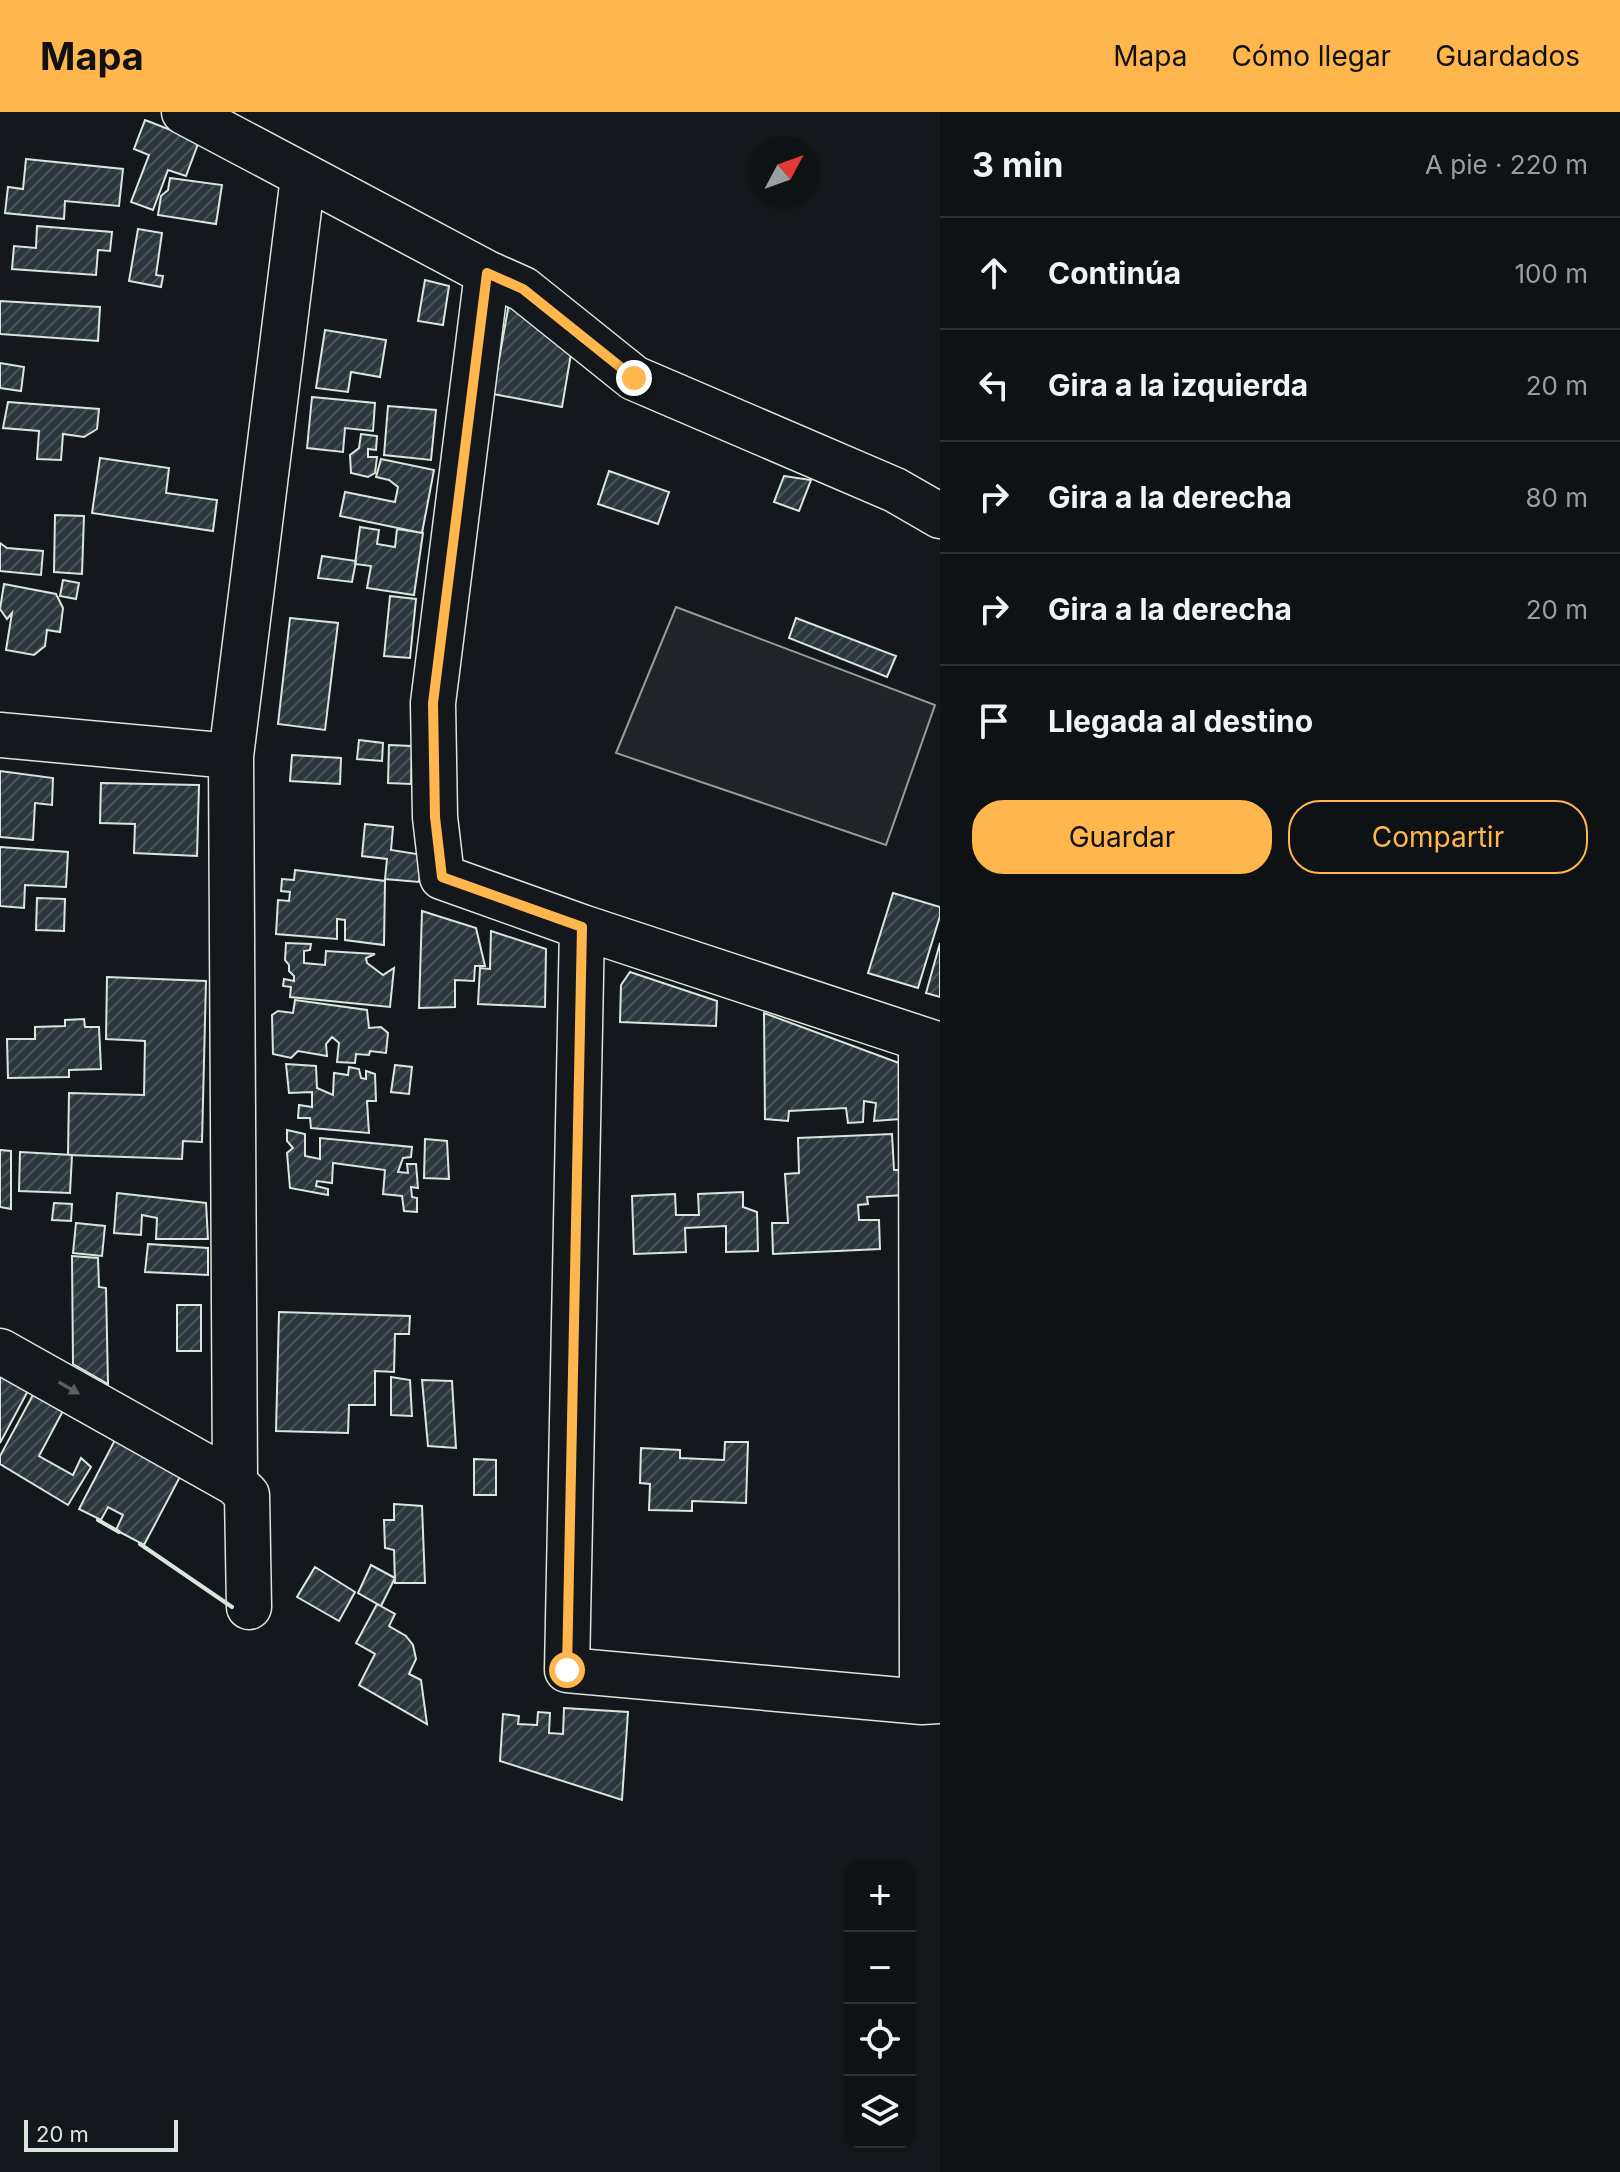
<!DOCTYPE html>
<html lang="es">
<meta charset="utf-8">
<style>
body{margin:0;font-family:Inter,sans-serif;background:#181b1e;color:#f1f3f6}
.controls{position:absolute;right:24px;bottom:24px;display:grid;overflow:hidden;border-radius:16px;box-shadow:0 2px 6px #0004}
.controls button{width:72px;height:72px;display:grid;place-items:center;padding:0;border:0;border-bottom:2px solid #2f3234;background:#0f1215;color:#f1f3f6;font:40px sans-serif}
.compass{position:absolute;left:748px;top:24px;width:72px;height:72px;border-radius:50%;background:#0f1215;box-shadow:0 2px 6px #0004;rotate:49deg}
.scale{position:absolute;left:24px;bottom:20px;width:154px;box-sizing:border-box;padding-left:8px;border:4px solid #d8e6dc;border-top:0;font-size:22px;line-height:28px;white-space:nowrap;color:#d8e6dc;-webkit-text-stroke:6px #14181c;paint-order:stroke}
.stop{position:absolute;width:24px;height:24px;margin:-18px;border:6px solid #ffb74d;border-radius:50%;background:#fff}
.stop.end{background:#ffb74d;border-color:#fff;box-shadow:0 2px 8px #0008}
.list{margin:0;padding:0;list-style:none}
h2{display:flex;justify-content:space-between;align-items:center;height:104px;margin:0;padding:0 32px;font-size:34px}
h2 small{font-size:26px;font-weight:400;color:#9b9ea0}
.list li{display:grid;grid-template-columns:52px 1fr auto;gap:24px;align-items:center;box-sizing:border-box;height:112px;padding:0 32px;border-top:2px solid #2f3234}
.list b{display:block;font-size:30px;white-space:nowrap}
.list em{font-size:26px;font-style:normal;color:#9b9ea0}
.actions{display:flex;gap:16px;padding:24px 32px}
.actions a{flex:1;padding:18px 0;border:2px solid #ffb74d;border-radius:32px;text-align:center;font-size:28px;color:#ffb74d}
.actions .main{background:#ffb74d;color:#111}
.icon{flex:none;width:44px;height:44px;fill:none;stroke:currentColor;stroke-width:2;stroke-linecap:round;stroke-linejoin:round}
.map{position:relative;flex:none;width:940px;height:2060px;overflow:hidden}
header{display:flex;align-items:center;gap:48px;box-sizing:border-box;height:112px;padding:0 40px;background:#ffb74d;color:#111}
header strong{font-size:38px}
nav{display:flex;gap:44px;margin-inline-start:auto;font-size:28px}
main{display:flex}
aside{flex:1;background:#0f1215}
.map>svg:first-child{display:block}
.pitch{fill:#202428;stroke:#939e99;stroke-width:2}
.building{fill:url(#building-hatch);stroke:#d8e6dc;stroke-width:2}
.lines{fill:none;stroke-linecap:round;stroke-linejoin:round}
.minor-casing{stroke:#d8e6dc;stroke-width:47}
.minor{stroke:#14181c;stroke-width:44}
.wall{stroke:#d8e6dc;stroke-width:4}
.oneway{fill:#59605f}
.route{stroke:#ffb74d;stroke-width:10}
</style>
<header>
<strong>Mapa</strong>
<nav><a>Mapa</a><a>Cómo llegar</a><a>Guardados</a></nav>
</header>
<main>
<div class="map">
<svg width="940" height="2060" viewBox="0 0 940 2060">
<defs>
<pattern id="building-hatch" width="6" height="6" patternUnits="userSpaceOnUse" patternTransform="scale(2)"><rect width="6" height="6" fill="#2c363c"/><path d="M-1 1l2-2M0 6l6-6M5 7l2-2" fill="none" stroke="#4a5358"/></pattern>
</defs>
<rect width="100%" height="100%" fill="#14181c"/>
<path class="pitch" d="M676,495L935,593L886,733L616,641Z"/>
<path class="building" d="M145,8L199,29L186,64L168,58L153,98L131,90L149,43L134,37Z
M26,47L123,57L119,94L65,89L64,107L5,101L8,75L23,77Z
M170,66L222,73L216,112L158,103L161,84L168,78Z
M37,114L112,120L110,139L98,138L96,163L12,157L14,134L36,136Z
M138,117L162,121L156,163L163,164L161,175L129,169Z
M425,168L449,174L443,213L418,209Z
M0,189L100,195L98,229L0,222Z
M509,191L571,242L562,295L493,282Z
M325,218L386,228L380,265L351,260L348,280L316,276Z
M0,251L24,255L21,279L0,276Z
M312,285L375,291L373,319L345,316L343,340L307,336Z
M8,290L99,297L97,317L84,325L63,322L61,348L37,347L39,319L3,316Z
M388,294L436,298L431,348L384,343Z
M361,322L377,324L376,338L368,337V345H377L375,361L368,365L351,361L350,343L359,336Z
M100,346L169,356L166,381L217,388L213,419L92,401Z
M381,347L434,358L422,421L340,404L345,380L395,390L398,375L389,368L376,365Z
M609,359L669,380L658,412L598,392Z
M784,364L811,368L799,399L774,390Z
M55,403L84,404L82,462L54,460Z
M360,415L379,418L377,432L395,435L397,417L423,421L414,483L367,476L371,454L355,452Z
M0,431L7,436L43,439L41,463L0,459Z
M322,444L356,449L352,470L318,466Z
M63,468L79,471L76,487L60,484Z
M4,472L56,482L63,496L60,520L47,518L45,534L34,543L6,538L12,501L7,507L0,497Z
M390,484L416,487L410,546L384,544Z
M290,506L338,511L325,618L278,612Z
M796,506L896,544L887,565L789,526Z
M359,628L383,631L382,649L357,647Z
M389,633L412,634L411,672L388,671Z
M292,643L341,646L340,672L290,669Z
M0,659L53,666L52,693L35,691L33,728L0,725Z
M101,671L199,673L197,744L134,741L135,712L100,711Z
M365,712L393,715L391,738L423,743L419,770L385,767L387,747L362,744Z
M0,735L68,740L66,775L25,773L24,796L0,794Z
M295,758L385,769L384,833L345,828V808L337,807V827L276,822L278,788L289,789L290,780L281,779L282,767L294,768Z
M893,781L940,795V804L918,876L868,861Z
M37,786L65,787L64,819L36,818Z
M422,799L476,816L485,854H475L474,869L455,868V895L419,896Z
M491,819L546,837L545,895L478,892L480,856L490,857Z
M286,831L311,832L310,838L304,839V851L325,853L326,839L375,842L366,846L367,851L383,863L394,856L390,895L290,885L291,875L283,874L284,867L294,869V864L289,859V853L285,848Z
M940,831V885L926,881Z
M630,860L717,889L716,914L620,910L621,873Z
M107,865L206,869L202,1030L183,1029L182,1047L68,1043L69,981L144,983L145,929L106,927Z
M295,888L367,898L369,916L381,915L388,921L386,941L370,939L369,943L356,942L355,951L337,950L339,931L332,925L326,932L327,944L298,939L291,946L273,942L272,903L278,899L293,901Z
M764,901L899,951L900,1007L874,1009L876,991L864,989L863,1010L848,1011L846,996L789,999L788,1009L765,1007Z
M84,907L85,915H99L101,957L69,958V965L8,966L7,927H35V915L65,914V908Z
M286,952L316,954L317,976L333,983L334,961L348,963L349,955L359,957L361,966L366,967V959L375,962L376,989H367L369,1021L311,1016L310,1006H298L299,993L312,995V980L289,981Z
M395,953L412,955L409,982L391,980Z
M287,1018L305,1022V1044L320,1047V1026L412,1035L411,1045L403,1046L398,1060L408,1061L407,1052H416L418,1076L411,1075L412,1085L417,1086V1100L404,1099L402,1084L383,1082L385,1058L333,1051L332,1071L317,1069L316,1074L328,1077V1083L290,1076L287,1041L293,1036L287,1029Z
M892,1022L894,1058H906L907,1083L867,1085L868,1092L858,1093L859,1108H879L880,1137L773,1142L772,1111H788L785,1062L799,1061L798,1026Z
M425,1027L447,1029L449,1067L424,1066Z
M0,1038L11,1039V1097L0,1095Z
M20,1040L72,1043L70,1081L19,1079Z
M743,1080V1095L757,1100L758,1139L726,1140V1114L685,1116L686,1140L634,1142L632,1084L675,1082L676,1103H699L698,1082Z
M117,1081L206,1091L208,1127H156L157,1106L142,1103L141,1123L114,1121Z
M54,1091L72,1092L71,1109L52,1108Z
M76,1111L105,1114L102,1144L73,1141Z
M148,1132L208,1136V1163L145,1160Z
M72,1144L98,1146L99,1175L106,1176L108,1272L73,1252Z
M177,1193H201V1239H177Z
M279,1200L410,1204L409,1222H395L394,1260L375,1259V1293H349L348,1321L276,1319Z
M0,1261L29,1277L0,1331Z
M391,1265L410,1268L412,1304L391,1303Z
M422,1268L452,1269L456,1336L428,1334Z
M34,1281L64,1297L39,1344L73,1363L81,1346L91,1355L68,1393L0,1352V1344Z
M116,1326L182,1361L144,1433L116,1418L123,1403L108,1395L101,1408L79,1397Z
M725,1330H748L746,1391L692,1389V1399L649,1398L650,1372L640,1371L641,1336L680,1338V1346L724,1348Z
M474,1347L496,1348V1383H474Z
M394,1392L422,1394L425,1471H395L394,1438L385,1436L384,1408H394Z
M371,1453L395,1466L381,1494L358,1481Z
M315,1455L355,1480L339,1509L297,1485Z
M377,1492L395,1502L389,1514L406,1524L413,1533L416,1547L409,1562L421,1568L427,1612L359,1573L375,1542L356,1531Z
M564,1596L628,1600L622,1688L500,1649L503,1602L519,1604L518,1612L537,1613L538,1600L550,1601L549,1621L563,1622Z"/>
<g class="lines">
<g class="minor-casing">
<path id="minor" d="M184,0L487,161L523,177L634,266L895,378L940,404
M487,161L433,591L435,705L442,765L582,815L940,933
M0,623L231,644
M582,815L567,1558L922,1590L940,1589
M921,927L922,1590
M0,1239L235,1371L247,1383L249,1495
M235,1371L231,644L303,65"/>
</g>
<use href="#minor" class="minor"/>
<path class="wall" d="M98,1408L119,1420
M140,1432L232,1495"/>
</g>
<defs><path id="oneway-solid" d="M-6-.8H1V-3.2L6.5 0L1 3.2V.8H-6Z" transform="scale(2)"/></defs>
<use class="oneway" href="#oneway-solid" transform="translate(69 1276) rotate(30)"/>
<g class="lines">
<path class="route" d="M567,1558L582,815L442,765L435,705L433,591L487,161L523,177L634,266"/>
</g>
</svg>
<div class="controls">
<button>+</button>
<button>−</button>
<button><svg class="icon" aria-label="locate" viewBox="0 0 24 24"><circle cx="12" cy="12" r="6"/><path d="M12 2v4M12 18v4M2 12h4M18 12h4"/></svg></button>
<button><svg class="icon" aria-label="layers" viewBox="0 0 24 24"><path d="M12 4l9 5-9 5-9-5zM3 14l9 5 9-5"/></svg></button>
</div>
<svg class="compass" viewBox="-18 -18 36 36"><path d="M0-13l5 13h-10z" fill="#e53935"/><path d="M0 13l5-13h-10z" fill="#9b9ea0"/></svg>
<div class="scale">20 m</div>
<div class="stop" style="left:567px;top:1558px"></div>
<div class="stop end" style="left:634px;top:266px"></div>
</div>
<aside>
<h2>3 min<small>A pie · 220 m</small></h2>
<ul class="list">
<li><svg class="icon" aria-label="ahead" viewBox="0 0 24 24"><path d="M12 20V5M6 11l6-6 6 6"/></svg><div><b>Continúa</b></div><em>100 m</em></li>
<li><svg class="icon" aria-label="left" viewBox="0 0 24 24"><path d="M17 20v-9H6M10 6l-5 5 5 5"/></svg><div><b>Gira a la izquierda</b></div><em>20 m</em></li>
<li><svg class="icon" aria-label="right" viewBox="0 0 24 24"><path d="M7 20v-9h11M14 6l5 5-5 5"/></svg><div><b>Gira a la derecha</b></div><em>80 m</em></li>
<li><svg class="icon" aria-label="right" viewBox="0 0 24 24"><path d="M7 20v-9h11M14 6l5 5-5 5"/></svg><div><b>Gira a la derecha</b></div><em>20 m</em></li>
<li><svg class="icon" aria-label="arrive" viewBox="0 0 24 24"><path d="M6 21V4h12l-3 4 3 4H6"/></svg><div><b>Llegada al destino</b></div></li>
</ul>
<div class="actions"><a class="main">Guardar</a><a>Compartir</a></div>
</aside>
</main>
